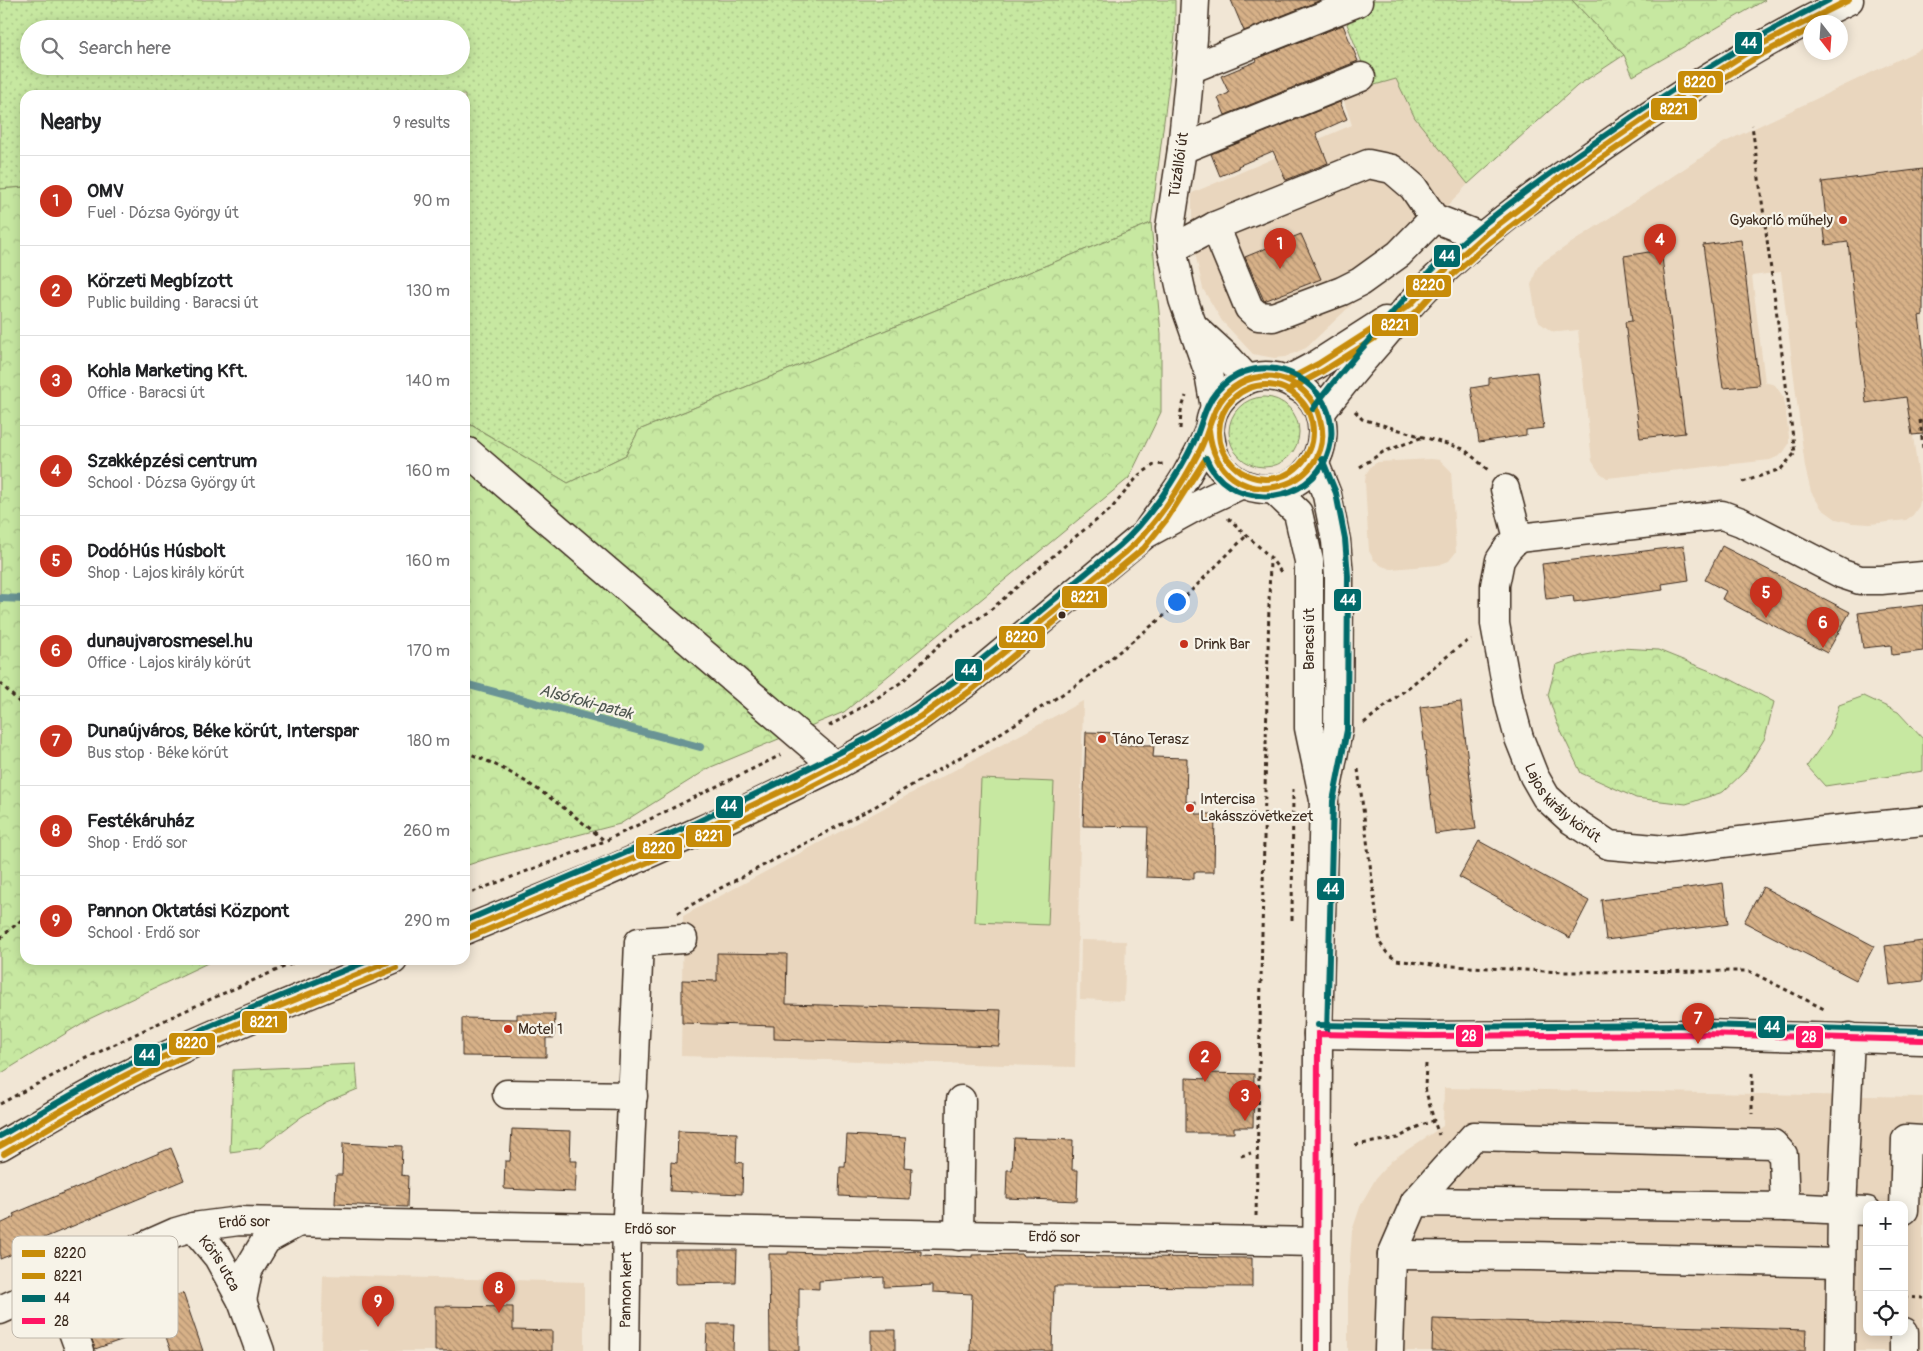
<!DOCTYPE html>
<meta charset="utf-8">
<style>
body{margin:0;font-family:Pangolin,sans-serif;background:#f2f2f2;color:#202124}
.controls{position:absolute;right:15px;bottom:15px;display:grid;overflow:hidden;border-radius:10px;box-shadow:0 2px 12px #0003}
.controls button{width:45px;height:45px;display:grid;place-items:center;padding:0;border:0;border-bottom:1px solid #e0e0e0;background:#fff;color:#202124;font:25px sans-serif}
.compass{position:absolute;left:1803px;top:15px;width:45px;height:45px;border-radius:50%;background:#fff;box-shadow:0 2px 12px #0003;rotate:163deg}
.you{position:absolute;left:1176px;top:601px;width:18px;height:18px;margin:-12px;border:4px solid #fff;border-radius:50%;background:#1a73e8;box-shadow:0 0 0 8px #1a73e833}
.badge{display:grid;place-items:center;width:32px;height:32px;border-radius:50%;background:#c8321e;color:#fff;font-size:16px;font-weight:700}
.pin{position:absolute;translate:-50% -41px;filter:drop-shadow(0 1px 2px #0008)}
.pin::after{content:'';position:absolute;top:26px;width:18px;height:15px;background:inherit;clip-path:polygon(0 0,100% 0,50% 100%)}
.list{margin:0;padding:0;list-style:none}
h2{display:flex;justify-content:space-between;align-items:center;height:65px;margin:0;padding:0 20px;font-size:21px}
h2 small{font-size:16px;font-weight:400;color:#757577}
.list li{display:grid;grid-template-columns:32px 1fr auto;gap:15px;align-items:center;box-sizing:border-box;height:90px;padding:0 20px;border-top:1px solid #e0e0e0}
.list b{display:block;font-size:19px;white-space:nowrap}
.list p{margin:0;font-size:16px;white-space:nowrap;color:#757577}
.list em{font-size:16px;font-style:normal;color:#757577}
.icon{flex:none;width:28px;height:28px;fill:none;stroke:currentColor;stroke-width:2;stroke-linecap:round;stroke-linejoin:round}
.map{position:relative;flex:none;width:1923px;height:1351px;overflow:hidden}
.search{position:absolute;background:#fff;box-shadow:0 2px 12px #0003;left:20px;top:20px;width:450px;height:55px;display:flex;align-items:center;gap:12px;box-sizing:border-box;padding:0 18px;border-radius:28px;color:#757577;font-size:19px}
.panel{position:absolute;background:#fff;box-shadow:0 2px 12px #0003;left:20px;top:90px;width:450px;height:875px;border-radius:15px}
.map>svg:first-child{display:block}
.built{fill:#e9d6be;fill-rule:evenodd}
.grass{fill:url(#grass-dots);stroke:#818960;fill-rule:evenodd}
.forest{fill:url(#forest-crowns);stroke:#818960}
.garden{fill:#c7e8a1;stroke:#818960}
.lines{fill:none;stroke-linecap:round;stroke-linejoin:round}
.stream{stroke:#6a9495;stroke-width:8}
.building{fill:url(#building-back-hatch);stroke:#3b2a1e}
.minor-casing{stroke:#3b2a1e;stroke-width:31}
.path{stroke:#3b2a1e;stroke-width:3;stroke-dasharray:4 4;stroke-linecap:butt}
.minor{stroke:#f7f3e8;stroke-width:28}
.bus-1-casing{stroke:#f7f3e8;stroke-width:10}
.bus-2-casing{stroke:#f7f3e8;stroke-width:10}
.bus-3-casing{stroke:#f7f3e8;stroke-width:10}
.bus-4-casing{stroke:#f7f3e8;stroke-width:10}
.bus-1{stroke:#c78c08;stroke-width:6}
.bus-2{stroke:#c78c08;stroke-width:6}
.bus-3{stroke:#006a6a;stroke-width:6}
.bus-4{stroke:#ff1464;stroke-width:6}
.poi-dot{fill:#c8321e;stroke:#f7f3e8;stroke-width:2}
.bus-dot{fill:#3b2a1e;stroke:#f7f3e8;stroke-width:2}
.labels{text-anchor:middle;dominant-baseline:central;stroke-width:4.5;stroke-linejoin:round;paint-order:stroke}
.street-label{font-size:15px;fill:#3b2a1e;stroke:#f7f3e8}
.poi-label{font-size:15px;fill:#3b2a1e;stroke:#f7f3e8;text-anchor:start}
.water-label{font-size:16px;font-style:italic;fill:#4e5650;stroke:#f7f3e8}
.key{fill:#f7f3e8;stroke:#bfb7ab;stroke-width:1}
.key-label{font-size:14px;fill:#3b2a1e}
.line-badge{stroke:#f7f3e8;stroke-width:2}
.badge-label{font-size:14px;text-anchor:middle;font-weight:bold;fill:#fff}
</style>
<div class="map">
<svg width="1923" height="1351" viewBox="0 0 1923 1351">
<defs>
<pattern id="grass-dots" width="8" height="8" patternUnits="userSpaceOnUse" patternTransform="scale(1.25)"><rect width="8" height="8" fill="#c7e8a1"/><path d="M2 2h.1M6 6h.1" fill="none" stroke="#acc78a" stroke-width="1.8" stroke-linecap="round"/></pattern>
<pattern id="forest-crowns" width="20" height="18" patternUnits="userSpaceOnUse" patternTransform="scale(1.25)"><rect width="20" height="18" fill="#c7e8a1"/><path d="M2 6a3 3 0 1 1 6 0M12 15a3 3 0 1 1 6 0" fill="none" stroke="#acc78a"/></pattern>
<pattern id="building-back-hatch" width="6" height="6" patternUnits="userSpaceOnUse" patternTransform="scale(1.25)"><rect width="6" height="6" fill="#d7b188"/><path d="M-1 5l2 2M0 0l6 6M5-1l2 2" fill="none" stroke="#b0906f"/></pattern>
</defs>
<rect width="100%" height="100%" fill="#f1e6d5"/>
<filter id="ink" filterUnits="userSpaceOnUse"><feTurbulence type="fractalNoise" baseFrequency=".02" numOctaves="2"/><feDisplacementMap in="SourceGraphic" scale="10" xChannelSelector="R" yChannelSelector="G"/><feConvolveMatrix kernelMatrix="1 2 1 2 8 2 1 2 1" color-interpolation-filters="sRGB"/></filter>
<g filter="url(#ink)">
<path class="built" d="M1923,48V410L1910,413L1921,495L1919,506L1913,515L1906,520L1870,524L1852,523L1836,519L1822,509L1811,492L1805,467L1781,272L1752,276L1765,382L1775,385L1784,398L1789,437V444L1783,453L1779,456L1770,460L1607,478L1599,472L1592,461L1578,330L1559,332L1551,331L1540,323L1536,314L1531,285L1537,268L1541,263L1723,143Z
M1396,79L1415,118L1468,184L1390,268L1306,348L1285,357L1274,358L1253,354L1222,321L1203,289L1192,239V193L1352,125L1343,98L1371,86Z
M1431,459L1440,460L1451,471L1456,552L1449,561L1438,565L1391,569L1382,566L1374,560L1369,551L1365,482L1366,474L1371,466L1378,462Z
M1083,701L1075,1067L681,1056L683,916Z
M1081,940L1126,941L1124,1001L1080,999Z
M1444,1088L1923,1097V1351H1348V1291L1352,1231L1361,1204L1376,1178L1392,1160L1443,1126ZM1867,1205H1904V1332H1867Z
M323,1275L584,1282V1351H321Z"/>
<path class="grass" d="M0,0H1175V35L1151,223L639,430L626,455L568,483L465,421V95H25V187L0,189ZM29,29H461V66H29Z
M1363,0H1572L1624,55L1577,86L1468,184L1415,118L1396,79L1371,86L1347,24L1366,7Z
M1229 432a35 35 0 1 1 70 0a35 35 0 1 1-70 0Z"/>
<path class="forest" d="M1572,0H1765L1633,76L1624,55Z
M25,187V960H214L89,1019L0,1074V189Z
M1151,223L1161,334V412L1129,478L844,712L711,767L620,824L489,858L465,866V438L471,425L568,483L626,455L639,430Z
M1621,648L1658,650L1730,679L1774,702L1765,738L1744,772L1723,792L1686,804L1636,798L1581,773L1557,723L1548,695L1556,665L1581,656Z
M356,1064L358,1089L326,1102L301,1117L260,1148L230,1152L233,1070Z"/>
<path class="garden" d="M1864,696L1898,712L1923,739V771L1825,786L1807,766L1830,734L1839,705Z
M981,779L1054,782L1048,925L975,922Z"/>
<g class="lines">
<path class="stream" d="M0,598L25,599
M465,684L700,747"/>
</g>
<path class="building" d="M1231,0H1321L1244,31Z
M1343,25L1358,61L1225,115L1218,98L1229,93L1221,76L1257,61L1256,59Z
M1340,102L1347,119L1316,133L1328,163L1286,180L1273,151L1238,166L1239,168L1220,176L1211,154Z
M1923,169V315L1919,316L1923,347V434L1912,435L1906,397L1866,403L1848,242L1826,245L1823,222L1826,220L1822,182Z
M1301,234L1321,279L1264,301L1245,257Z
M1741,240L1759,385L1723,388L1703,245Z
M1661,250L1685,433L1640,438L1625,322L1632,321L1624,256Z
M1537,372L1544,428L1526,430V435L1479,442L1471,388L1489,385V378Z
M1684,546L1689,580L1662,584L1663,590L1574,602L1573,596L1546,599L1542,564Z
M1722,546L1850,612L1827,653L1722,599L1726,591L1705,580Z
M1923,605V651L1892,655L1891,645L1863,648L1858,613Z
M1461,702L1476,829L1435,834L1420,707Z
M1086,732L1120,733L1119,745H1154L1153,757L1187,758L1186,802H1196V814H1215L1214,872H1194V879L1146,877L1148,827L1083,826Z
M1479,841L1589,901L1570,938L1459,877Z
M1723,883L1728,924L1606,940L1601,900Z
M1763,887L1874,946L1856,980L1744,922Z
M1923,941V981L1890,985L1885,946Z
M717,953L787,954L786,1004L1001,1010L999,1046L774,1039V1026L682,1023V980L717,981Z
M517,1014H555L554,1038H546V1057L462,1056V1018L517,1019Z
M1208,1073L1254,1074L1253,1127H1234V1133H1186V1078L1208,1079Z
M512,1129L571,1131L570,1161H577L575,1192L504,1189L505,1161H510Z
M678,1131L737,1133L736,1162L743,1163L742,1194L670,1191L671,1162L677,1163Z
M847,1135L906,1138L904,1167L912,1168L910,1199L839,1196L840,1167H845Z
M1014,1138L1073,1140L1072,1170H1078L1077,1201L1006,1198L1007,1170H1012Z
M343,1143L402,1146L401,1175L408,1176L407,1207L335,1204L336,1175H342Z
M171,1148L184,1180L27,1245L28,1248L0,1259V1224L15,1217L13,1214Z
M675,1250H737L736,1283L675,1284Z
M921,1251V1255L972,1257V1255L1022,1254L1023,1256L1252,1258V1287L1054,1286L1052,1351H970L972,1294L933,1292V1285L884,1287V1277L819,1281V1289L799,1288V1351H770L769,1254H788V1252L856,1254Z
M183,1293L203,1351H171L162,1326L95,1349L88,1327Z
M435,1306L513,1307V1330L552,1331V1351H435Z
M1433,1319L1806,1330L1805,1351H1432Z
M707,1324H734L733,1351H706Z
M871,1330H895V1351H871Z"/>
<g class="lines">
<g class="minor-casing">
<g id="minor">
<path d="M1195,0L1193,39L1182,149L1170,228L1172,249L1183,299L1209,373L1215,408"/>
<path d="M1190,69L1358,2"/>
<path d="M1182,149L1361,77"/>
<path d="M1215,226L1249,308L1258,316L1273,317L1342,291L1360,282L1399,254L1434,218"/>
<path d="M1172,249L1215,226L1368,164L1392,169L1413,187L1434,218L1482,237"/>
<path d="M1195,328L1229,359L1247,379"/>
<path d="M1288,380L1318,364L1385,321"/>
<path d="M1320,414C1339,387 1360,363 1382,338C1398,319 1414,299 1433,281C1491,224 1560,177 1627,131C1698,82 1771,37 1849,0"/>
<path d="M468,452L835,766"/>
<path d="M1314,462L1327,495L1336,541L1339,576L1338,730L1327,788"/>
<path d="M1273,489L1298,513L1309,561V728L1324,800L1318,1034L1317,1351"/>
<path d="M1505,489L1518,538L1722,515L1741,522L1842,574L1860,580H1881L1923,576"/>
<path d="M1148,530C1160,512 1176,494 1187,474C1194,461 1204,445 1209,430C1210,427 1210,423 1211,419C1215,401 1229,389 1245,381C1260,373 1281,375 1295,385C1299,388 1304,390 1307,393C1330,416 1326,454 1304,475C1279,499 1236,491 1218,463C1212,453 1211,441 1209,430"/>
<path id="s1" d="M1518,538L1508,548L1500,560L1495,585V624L1509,701L1519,738L1534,776L1546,797L1570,819L1609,845L1666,850L1814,832L1923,821"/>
<path d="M465,930L602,874L720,822L835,766L905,727L966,683L1144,535L1208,500L1242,484"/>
<path d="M1318,1034L1427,1036L1703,1034L1923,1040"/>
<path d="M507,1094L633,1096"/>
<path d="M0,1146C50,1117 100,1087 153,1062C231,1025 313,993 393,960"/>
<path d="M1415,1202L1474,1136L1773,1144L1783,1155L1785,1207"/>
<path d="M1904,1210L1906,1139L1923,1140"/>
<path id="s2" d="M193,1227L218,1257L242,1301L260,1351"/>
<path d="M959,1236L961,1100"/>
<path d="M1392,1255L1530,1256L1841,1263"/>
<path d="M56,1285L80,1351"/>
<path d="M242,1301L248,1270L266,1240L297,1223"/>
<path id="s3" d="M0,1310L176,1232L193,1227L239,1221L1317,1242"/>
<path id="s4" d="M625,1351L627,1216L639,942L683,939"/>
<path d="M1389,1351L1392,1255L1415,1202L1785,1207L1867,1211"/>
<path d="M1840,1351L1842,1210L1850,1037"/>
<path d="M1904,1351V1332"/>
</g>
</g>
<path class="path" d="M1355,411L1362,419L1464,449L1488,470
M1920,420L1923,448
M1180,429L1181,411L1186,396
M1360,467L1383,452L1423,437
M1743,482L1781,469L1795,453L1752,125
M1228,518L1270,557L1281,572
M0,683L25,708
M1364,723L1460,646L1471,639
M829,726L877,698L903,681L943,641L988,612L1075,537L1111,509L1139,475L1154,465L1163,464
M465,752C518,771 562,805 605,841
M1358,769L1380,943L1387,953L1396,960L1433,965L1563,972L1749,971L1826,1010
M465,895L605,841L781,755
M678,913L715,891L876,806L988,741L1080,683L1175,607L1247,535
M1292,920L1293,789
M0,938L25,917
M1426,1064L1425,1088L1434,1121
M1752,1073V1114
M0,1104C98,1050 198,1003 301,960
M1355,1145L1398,1138L1421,1125L1434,1121L1439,1135
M1241,1156L1251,1153
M1256,1216L1270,557
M1904,1297L1923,1298"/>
<use href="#minor" class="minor"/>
<g class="bus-1-casing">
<path id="bus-1" d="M1288,380L1318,364L1410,305L1433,281L1482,237L1572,168L1660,108L1756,47L1849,0
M465,930L694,833L795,785L872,745L921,716L968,682L1125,553C1155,527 1182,485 1200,450C1211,428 1212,403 1233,388C1250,375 1272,373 1290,382C1305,389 1316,403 1320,419C1340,491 1219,524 1209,430
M0,1146C45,1120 89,1093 136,1070C219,1029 307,995 393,960"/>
</g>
<g class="bus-2-casing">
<path id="bus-2" d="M1219 432a47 47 0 1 1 94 0a47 47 0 1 1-94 0Z
M1292,388L1323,371L1416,312L1439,287L1488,244L1577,175L1665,115L1760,55L1810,29
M468,938L698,841L799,793L876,753L926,723L973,689L1144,548L1167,519L1206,458
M4,1154C48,1128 92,1102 137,1079C221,1037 310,1004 396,968"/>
</g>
<g class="bus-3-casing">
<path id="bus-3" d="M1313,409C1332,382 1354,358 1375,333C1399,305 1422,278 1450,253C1501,207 1559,167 1616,128C1684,81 1754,37 1829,0
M1322,459L1336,493L1345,539L1348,576L1347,730L1333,801L1327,1034
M465,921L691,825L791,777L868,738L916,708L963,675L1119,546C1148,521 1177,477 1194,442C1202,425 1204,406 1217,391C1249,354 1305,364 1326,407C1334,424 1333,446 1324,462C1299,509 1226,508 1206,458
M1318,1025L1427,1027L1703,1025L1923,1031
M0,1136C43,1111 85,1086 129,1064C207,1025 289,993 370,960"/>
</g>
<g class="bus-4-casing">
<path id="bus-4" d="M1318,1034L1427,1036L1703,1034L1923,1040
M1317,1351L1318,1034"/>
</g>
<use href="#bus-1" class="bus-1"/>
<use href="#bus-2" class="bus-2"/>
<use href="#bus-3" class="bus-3"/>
<use href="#bus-4" class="bus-4"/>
</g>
</g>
<g class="poi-dot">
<circle cx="1843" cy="220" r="5"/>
<circle cx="1184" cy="644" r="5"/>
<circle cx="1102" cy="739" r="5"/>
<circle cx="1190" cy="808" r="5"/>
<circle cx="508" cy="1029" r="5"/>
</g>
<circle class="bus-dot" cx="1062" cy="615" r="4.5"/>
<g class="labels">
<g class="street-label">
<text transform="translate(1179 165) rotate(-82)">Tűzállói út</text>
<text transform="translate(1309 639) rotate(-90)">Baracsi út</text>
<text stroke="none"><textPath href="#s1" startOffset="290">Lajos király körút</textPath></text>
<text stroke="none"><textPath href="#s3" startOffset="262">Erdő sor</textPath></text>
<text stroke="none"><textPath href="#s3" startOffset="668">Erdő sor</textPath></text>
<text stroke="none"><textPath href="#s3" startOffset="1072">Erdő sor</textPath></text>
<text stroke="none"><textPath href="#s2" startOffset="45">Kőris utca</textPath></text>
<text stroke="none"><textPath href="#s4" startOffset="61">Pannon kert</textPath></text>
</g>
<g class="poi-label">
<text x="1833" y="220" text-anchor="end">Gyakorló műhely</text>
<text x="1194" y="644">Drink Bar</text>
<text x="1112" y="739">Táno Terasz</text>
<text x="1200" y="799">Intercisa<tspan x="1200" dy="17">Lakásszövetkezet</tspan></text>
<text x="518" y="1029">Motel 1</text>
</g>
<g class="water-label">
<text transform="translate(586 702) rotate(15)">Alsófoki-patak</text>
</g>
</g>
<rect x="12" y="1236" width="166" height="102" rx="8" class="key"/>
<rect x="22" y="1250" width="23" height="7" fill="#c78c08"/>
<rect x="22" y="1273" width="23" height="6" fill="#c78c08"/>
<rect x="22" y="1295" width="23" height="7" fill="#006a6a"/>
<rect x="22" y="1318" width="23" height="6" fill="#ff1464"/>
<g class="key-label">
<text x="54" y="1258">8220</text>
<text x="54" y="1281">8221</text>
<text x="54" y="1303">44</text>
<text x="54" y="1326">28</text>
</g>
<g class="line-badge">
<rect x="1734" y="31" width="29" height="24" rx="5" fill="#006a6a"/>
<rect x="1677" y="70" width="47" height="24" rx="5" fill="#c78c08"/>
<rect x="1650" y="97" width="48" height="24" rx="5" fill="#c78c08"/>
<rect x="1433" y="244" width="28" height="24" rx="5" fill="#006a6a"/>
<rect x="1405" y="274" width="47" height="24" rx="5" fill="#c78c08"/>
<rect x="1371" y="313" width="48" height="24" rx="5" fill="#c78c08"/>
<rect x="1061" y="585" width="47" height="24" rx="5" fill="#c78c08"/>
<rect x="1333" y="588" width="29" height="24" rx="5" fill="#006a6a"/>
<rect x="998" y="625" width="48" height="24" rx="5" fill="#c78c08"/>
<rect x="954" y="658" width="29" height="24" rx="5" fill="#006a6a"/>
<rect x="715" y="795" width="29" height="24" rx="5" fill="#006a6a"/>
<rect x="685" y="824" width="47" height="24" rx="5" fill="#c78c08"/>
<rect x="635" y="836" width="48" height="24" rx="5" fill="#c78c08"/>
<rect x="1316" y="877" width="29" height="24" rx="5" fill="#006a6a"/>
<rect x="241" y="1010" width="47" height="24" rx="5" fill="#c78c08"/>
<rect x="1757" y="1015" width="29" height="24" rx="5" fill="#006a6a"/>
<rect x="1455" y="1024" width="29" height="24" rx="5" fill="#ff1464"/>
<rect x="1795" y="1025" width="29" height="24" rx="5" fill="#ff1464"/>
<rect x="168" y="1032" width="48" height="24" rx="5" fill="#c78c08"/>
<rect x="133" y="1043" width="28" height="24" rx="5" fill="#006a6a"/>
</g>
<g class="badge-label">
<text x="1749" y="48">44</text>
<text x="1700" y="87">8220</text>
<text x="1674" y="114">8221</text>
<text x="1447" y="261">44</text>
<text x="1429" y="290">8220</text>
<text x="1395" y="330">8221</text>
<text x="1085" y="602">8221</text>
<text x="1348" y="605">44</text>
<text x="1022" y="642">8220</text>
<text x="969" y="675">44</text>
<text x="729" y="811">44</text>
<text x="709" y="841">8221</text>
<text x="659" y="853">8220</text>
<text x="1331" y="894">44</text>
<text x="264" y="1027">8221</text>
<text x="1772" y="1032">44</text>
<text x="1469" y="1041">28</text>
<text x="1809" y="1042">28</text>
<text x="192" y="1048">8220</text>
<text x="147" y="1060">44</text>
</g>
</svg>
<div class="controls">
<button>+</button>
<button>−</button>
<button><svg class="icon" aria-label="locate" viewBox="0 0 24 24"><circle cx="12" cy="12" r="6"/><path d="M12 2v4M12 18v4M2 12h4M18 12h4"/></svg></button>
</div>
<svg class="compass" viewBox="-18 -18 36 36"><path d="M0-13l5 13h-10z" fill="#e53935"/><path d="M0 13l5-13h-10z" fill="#757577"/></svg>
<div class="you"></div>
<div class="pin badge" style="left:1280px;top:269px">1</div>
<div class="pin badge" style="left:1205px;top:1082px">2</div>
<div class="pin badge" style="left:1245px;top:1121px">3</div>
<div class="pin badge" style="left:1660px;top:265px">4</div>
<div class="pin badge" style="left:1766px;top:618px">5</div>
<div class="pin badge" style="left:1823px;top:648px">6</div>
<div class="pin badge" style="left:1698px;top:1044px">7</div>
<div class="pin badge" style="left:499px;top:1313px">8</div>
<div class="pin badge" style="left:378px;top:1327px">9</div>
<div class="search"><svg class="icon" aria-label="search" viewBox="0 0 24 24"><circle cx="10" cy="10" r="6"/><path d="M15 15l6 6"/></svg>Search here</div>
<section class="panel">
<h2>Nearby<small>9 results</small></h2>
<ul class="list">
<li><span class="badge">1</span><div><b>OMV</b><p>Fuel · Dózsa György út</p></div><em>90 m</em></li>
<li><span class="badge">2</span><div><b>Körzeti Megbízott</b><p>Public building · Baracsi út</p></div><em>130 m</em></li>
<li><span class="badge">3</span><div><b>Kohla Marketing Kft.</b><p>Office · Baracsi út</p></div><em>140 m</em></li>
<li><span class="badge">4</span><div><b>Szakképzési centrum</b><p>School · Dózsa György út</p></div><em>160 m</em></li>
<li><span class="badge">5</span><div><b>DodóHús Húsbolt</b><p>Shop · Lajos király körút</p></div><em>160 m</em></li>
<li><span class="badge">6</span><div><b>dunaujvarosmesel.hu</b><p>Office · Lajos király körút</p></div><em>170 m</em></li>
<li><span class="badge">7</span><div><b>Dunaújváros, Béke körút, Interspar</b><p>Bus stop · Béke körút</p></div><em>180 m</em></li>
<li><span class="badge">8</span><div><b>Festékáruház</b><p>Shop · Erdő sor</p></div><em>260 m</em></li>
<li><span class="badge">9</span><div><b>Pannon Oktatási Központ</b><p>School · Erdő sor</p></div><em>290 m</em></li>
</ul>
</section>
</div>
